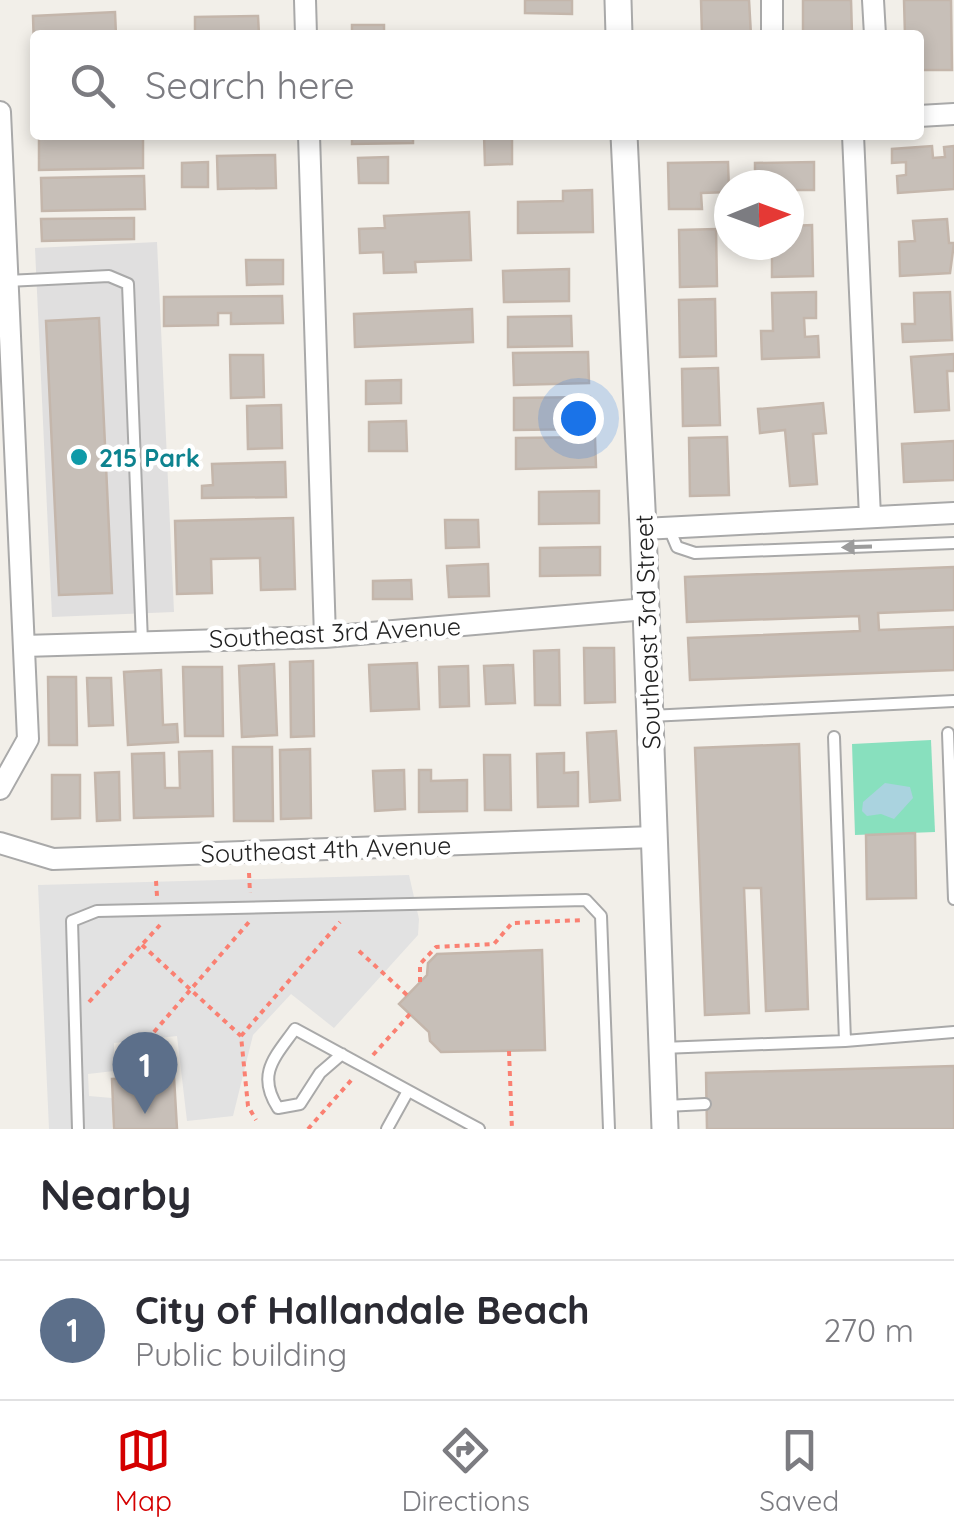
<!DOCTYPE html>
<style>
body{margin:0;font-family:Quicksand,sans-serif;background:#f7f7f7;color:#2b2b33}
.compass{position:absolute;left:714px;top:170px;width:90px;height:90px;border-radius:50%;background:#fff;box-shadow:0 5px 15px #0003;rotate:89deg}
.you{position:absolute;left:578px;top:418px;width:35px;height:35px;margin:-25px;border:8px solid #fff;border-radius:50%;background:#1a73e8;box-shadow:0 0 0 15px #1a73e833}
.badge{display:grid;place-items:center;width:65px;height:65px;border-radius:50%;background:#d40000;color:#fff;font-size:32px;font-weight:700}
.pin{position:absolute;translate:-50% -82px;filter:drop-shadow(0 2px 5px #0008)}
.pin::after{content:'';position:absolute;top:52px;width:35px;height:30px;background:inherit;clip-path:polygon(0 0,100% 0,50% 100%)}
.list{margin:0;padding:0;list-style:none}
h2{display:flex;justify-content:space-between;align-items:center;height:130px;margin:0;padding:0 40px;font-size:42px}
h2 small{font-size:32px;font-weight:400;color:#7c7c81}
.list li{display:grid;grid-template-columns:65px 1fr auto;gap:30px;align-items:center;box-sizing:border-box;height:140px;padding:0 40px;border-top:2px solid #e1e1e2}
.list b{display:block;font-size:38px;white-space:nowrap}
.list p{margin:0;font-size:32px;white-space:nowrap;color:#7c7c81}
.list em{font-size:32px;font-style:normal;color:#7c7c81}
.icon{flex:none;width:55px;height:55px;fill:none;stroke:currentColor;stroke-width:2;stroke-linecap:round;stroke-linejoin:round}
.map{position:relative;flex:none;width:954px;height:1129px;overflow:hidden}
.search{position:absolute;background:#fff;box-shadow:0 5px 15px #0003;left:30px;right:30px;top:30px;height:110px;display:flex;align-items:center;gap:25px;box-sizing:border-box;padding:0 35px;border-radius:10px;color:#7c7c81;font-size:38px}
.sheet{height:270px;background:#fff}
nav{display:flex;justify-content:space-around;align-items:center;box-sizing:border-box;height:140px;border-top:2px solid #e1e1e2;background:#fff;font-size:28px;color:#7c7c81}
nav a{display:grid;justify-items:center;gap:5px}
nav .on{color:#d40000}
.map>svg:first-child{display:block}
.residential{fill:#e0dfdf}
.pitch{fill:#88e0be}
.parking{fill:#e2e2e2}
.water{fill:#aad3df}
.building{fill:#c7bfb8;stroke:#c4b6ab;stroke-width:2.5}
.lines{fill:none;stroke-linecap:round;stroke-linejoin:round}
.service-casing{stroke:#a9a9a9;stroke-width:14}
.minor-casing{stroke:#a9a9a9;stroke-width:24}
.tertiary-casing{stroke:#a9a9a9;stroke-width:29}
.path{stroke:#fa8072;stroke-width:4;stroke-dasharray:5 5;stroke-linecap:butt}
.service{stroke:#fff;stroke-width:10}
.minor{stroke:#fff;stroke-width:20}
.tertiary{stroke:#fff;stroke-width:25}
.oneway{fill:#9c9c9c}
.culture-dot{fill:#0f9aa8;stroke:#fff;stroke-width:4}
.labels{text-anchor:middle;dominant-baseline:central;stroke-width:9;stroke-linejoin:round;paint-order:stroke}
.culture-label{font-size:25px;font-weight:bold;fill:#0d838f;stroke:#fff;text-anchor:start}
.street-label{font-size:25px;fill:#222;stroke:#fff}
</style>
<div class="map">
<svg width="954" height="1129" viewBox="0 0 954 1129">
<rect width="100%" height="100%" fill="#f2efe9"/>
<path class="residential" d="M157,242L174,612L52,617L35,248Z"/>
<path class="pitch" d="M931,740L935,832L855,835L852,744Z"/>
<path class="parking" d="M409,875L419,919L418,935L334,1028L291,994L253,1035L233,1116L187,1121L177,1036L114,1043V1071L88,1074L89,1096L112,1098V1129H49L38,885Z"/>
<path class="water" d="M885,783L910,787L913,798L894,819L881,814L867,816L862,811L863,802Z"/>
<path class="building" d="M525,0H572V14L525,13Z
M701,0H749L751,35H702Z
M803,0H851L852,35H803Z
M904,0H951L952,70H919V35H905Z
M115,12L116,35H35L34,49L33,16Z
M258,16L259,35H195V17Z
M352,25H384V35H352Z
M39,135H143V168L39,170Z
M352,135H413V143L352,144Z
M484,135H512V164L485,165Z
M932,146L933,158L945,157L944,147L954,146V189L898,193L897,176L906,175V162L892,163V149Z
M275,155L276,188L218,189L217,156Z
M388,157V183H359L358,158Z
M208,162V187H182V163Z
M728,162L729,192L701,193L702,209H669L668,163Z
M814,162V190H792V215H789V185H755V163Z
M144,176L145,209L42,211L41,178Z
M592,190L593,232L518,233V202L563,201V191Z
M469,212L471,260L415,262L416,272L384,273L383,252L360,253L359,229L385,228L384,216Z
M134,218V239L42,241L41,219Z
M947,219L949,243H954L950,273L900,276L899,242L915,241L913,221Z
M812,225L813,276L772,277V245H789V226Z
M716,229L717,286L680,287L679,230Z
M246,260H283V284L247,285Z
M569,269V301L504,302L503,271Z
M816,292V318H804L805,337L818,336L819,357L762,359L761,331H773L772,293Z
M950,292L952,340L903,342L902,324H915L914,293Z
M282,296L283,323L231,324V313H218V325L164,326V297Z
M715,299L716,356L680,357L679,300Z
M472,309L473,342L355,347L354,314Z
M571,316L572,346L508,347V317Z
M99,318L112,593L59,595L46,321Z
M588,352L589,383L514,385L513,353Z
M954,354V371H947L949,410L915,412L911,357Z
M230,355H263L264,397L231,398Z
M718,368L720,425L683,426L682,369Z
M401,380V403L366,404V381Z
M590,397L591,429L514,430V398Z
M823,403L826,433L813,434L817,484L790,486L785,430L760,433L758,409Z
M281,405L282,448L248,449L247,406Z
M406,421L407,451H369V422Z
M595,437L596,467L516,469V438Z
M727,437L729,495L690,496L689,438Z
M954,441V480L904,482L902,444Z
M285,462L286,497L202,498V486L213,485L212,464Z
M599,491V523L539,524V492Z
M293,518L295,589L261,590L260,558L211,559L212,593L177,594L175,521Z
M445,520H478L479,547L446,548Z
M600,547V575L540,576V548Z
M488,564L489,596L449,597L447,566Z
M954,567V610L878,613L879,630L954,627V670L690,680L688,638L860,631L859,616L687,622L685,577Z
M411,580L412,599H373V581Z
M584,648H614L615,702L585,703Z
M559,650L560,705H535L534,651Z
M313,661L314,736L291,737L290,662Z
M417,663L419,709L371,711L369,665Z
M274,664L277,735L242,737L239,666Z
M513,665L515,703L486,704L484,666Z
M468,666L469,706L440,707L439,667Z
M183,667H222L223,736H185Z
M161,670L163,725L177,724L178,742L128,745L124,672Z
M48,677H76L77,745H49Z
M87,678H111L113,725L89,726Z
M616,731L620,800L590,802L587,733Z
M799,744L808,1009L766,1011L761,888H744L749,1013L705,1015L695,748Z
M233,747H272L273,821H234Z
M310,749L311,818L281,819L280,750Z
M212,751L213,816L134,818L132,754L164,753L165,788H180L179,752Z
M564,753V773L578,772V806L538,807L537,754Z
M484,755H510L511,810H485Z
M404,770L405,809L375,811L373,771Z
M419,770H431V781L467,780V811L419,812Z
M119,772L120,820L97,821L95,773Z
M52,775H80V818L52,819Z
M915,833L916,898L867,899L866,835Z
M542,950L545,1050L441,1052L430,1041L429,1032L399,1004L427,975L428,963L437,954Z
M954,1066V1129H707L706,1073Z
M174,1077L177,1129H114L112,1079Z"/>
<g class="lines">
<g class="service-casing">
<path id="service" d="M7,281L109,276L128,284L142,642
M669,528L677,547L695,553L954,543
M650,716L954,701
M948,733L954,899
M834,737L845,1041
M662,1048L845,1041L954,1032
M342,1054L320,1073L300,1104L278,1108C256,1074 275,1057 295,1029C356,1062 417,1096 479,1129
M666,1106L705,1104
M78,1129L72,921L97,911L586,900L601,916L609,1129
M387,1129L408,1091"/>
</g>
<g class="minor-casing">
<path id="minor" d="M305,0L306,35
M772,0V35
M873,0L875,35
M0,112L28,739L0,789
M919,116L954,114
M309,135L325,637
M853,135L870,517
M643,529L954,513
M24,646L325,637L646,609
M0,843L53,859L654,837"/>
</g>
<g class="tertiary-casing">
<path id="tertiary" d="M618,0L619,35
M624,135L643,529L665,1129"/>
</g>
<path class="path" d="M249,873L250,893
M156,881L157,896
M142,945L241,1036L248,1106L256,1120
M359,951L407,995
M420,982V964L436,947L494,944L512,923L584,920
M89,1002L160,925
M154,1032L249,922
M241,1036L340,922
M509,1051L512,1129
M373,1055L410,1014
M308,1129L354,1077"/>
<use href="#service" class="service"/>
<use href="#minor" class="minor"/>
<use href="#tertiary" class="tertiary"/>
</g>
<defs><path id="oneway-solid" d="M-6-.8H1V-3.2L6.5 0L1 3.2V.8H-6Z" transform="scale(2.5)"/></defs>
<use class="oneway" href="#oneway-solid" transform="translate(857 547) rotate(178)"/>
<circle class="culture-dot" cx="79" cy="457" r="10"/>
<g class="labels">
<g class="culture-label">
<text x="99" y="457">215 Park</text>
</g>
<g class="street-label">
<text transform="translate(335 632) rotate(-3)">Southeast 3rd Avenue</text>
<text transform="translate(647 632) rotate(-92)">Southeast 3rd Street</text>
<text transform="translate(326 849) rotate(-2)">Southeast 4th Avenue</text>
</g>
</g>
</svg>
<svg class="compass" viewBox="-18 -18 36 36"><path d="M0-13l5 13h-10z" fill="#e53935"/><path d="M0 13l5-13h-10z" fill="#7c7c81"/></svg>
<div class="you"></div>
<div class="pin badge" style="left:145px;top:1114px;background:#5c6f8a">1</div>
<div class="search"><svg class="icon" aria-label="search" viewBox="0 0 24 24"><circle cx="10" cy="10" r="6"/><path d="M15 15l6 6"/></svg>Search here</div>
</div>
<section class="sheet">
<h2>Nearby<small></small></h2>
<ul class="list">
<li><span class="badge" style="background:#5c6f8a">1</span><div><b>City of Hallandale Beach</b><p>Public building</p></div><em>270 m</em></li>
</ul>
</section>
<nav>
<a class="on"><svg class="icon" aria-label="map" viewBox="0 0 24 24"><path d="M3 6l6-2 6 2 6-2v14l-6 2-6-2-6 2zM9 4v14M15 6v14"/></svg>Map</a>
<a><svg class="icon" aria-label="directions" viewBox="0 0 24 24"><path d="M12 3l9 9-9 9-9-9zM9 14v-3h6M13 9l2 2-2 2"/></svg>Directions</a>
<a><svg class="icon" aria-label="saved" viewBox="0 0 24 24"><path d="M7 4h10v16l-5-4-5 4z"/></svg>Saved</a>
</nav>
